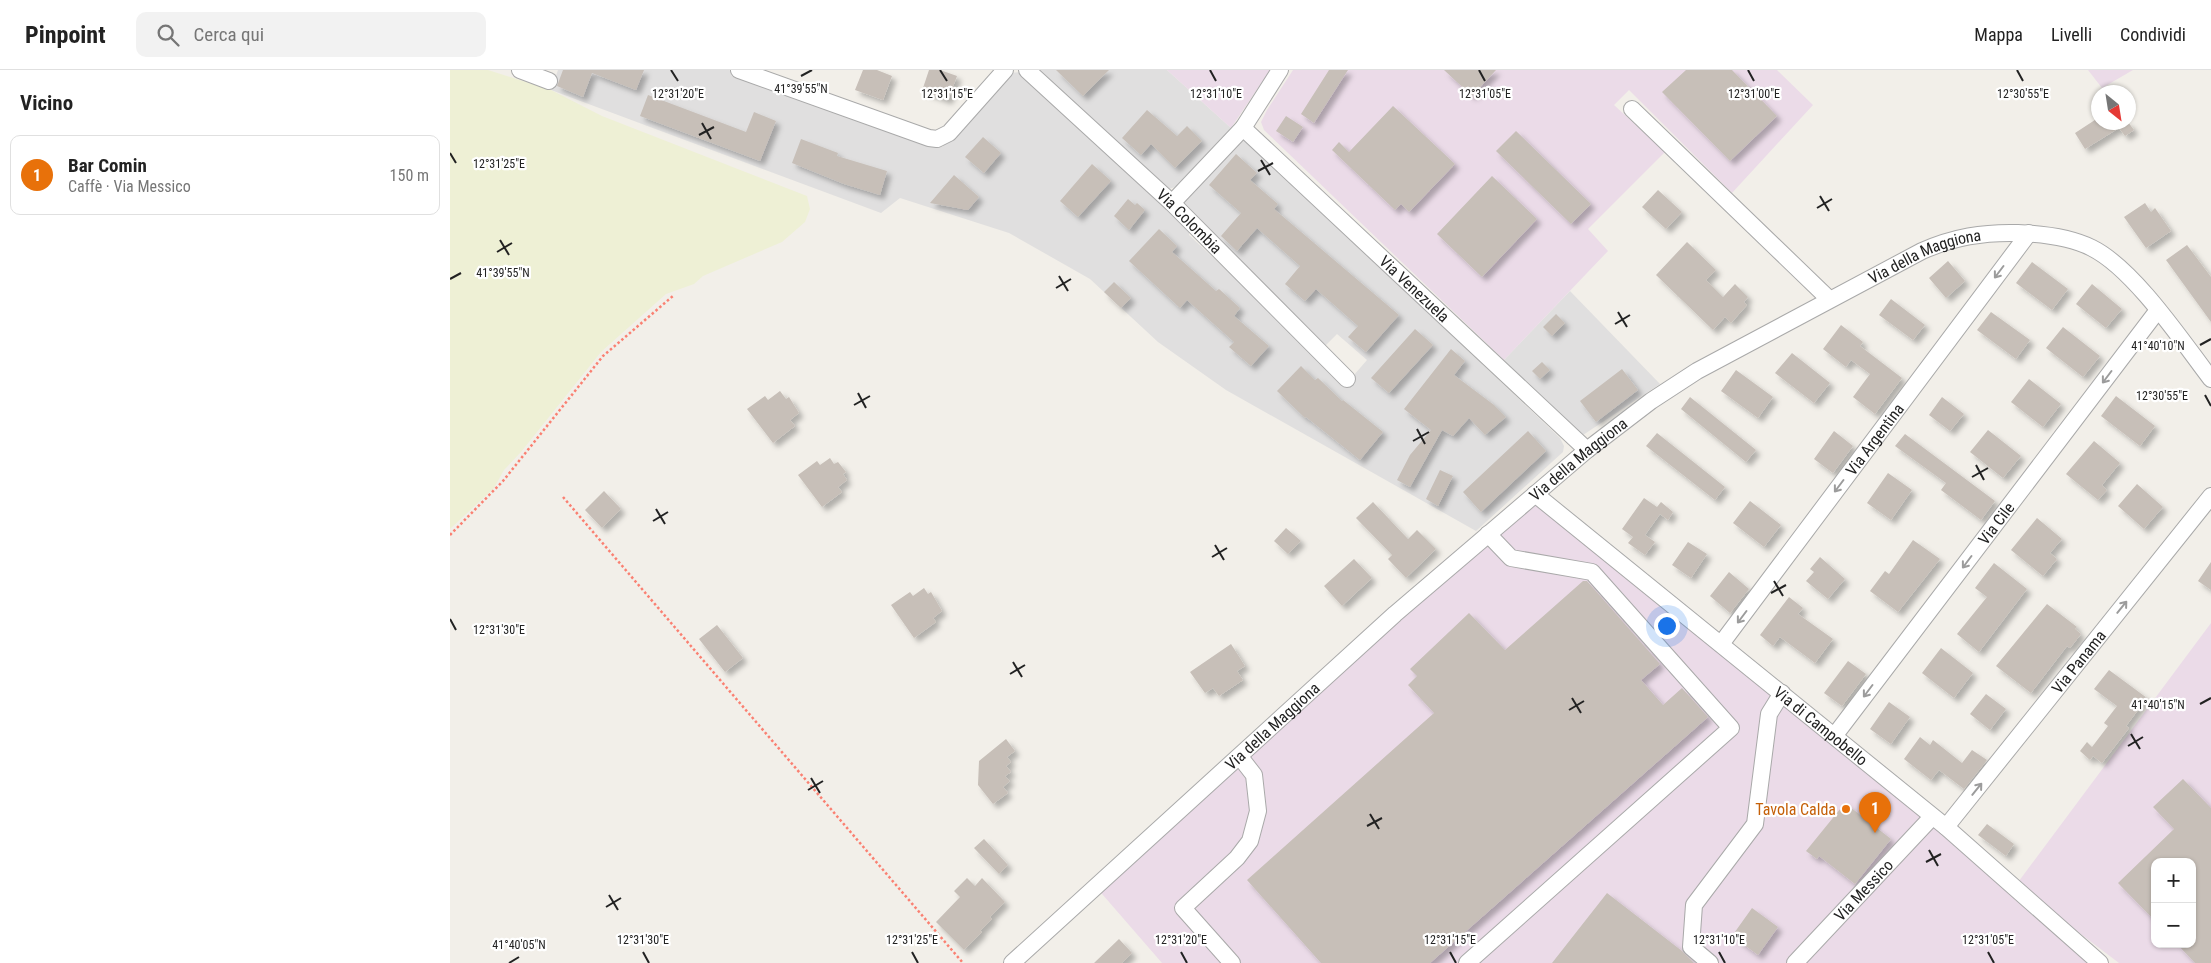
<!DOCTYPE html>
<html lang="it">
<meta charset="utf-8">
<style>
body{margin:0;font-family:"Roboto Condensed",sans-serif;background:#f2f2f2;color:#222}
.controls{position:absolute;right:15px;bottom:15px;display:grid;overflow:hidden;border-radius:10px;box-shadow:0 1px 4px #0004}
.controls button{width:45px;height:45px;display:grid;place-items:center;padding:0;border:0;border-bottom:1px solid #e0e0e0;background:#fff;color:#222;font:25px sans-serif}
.compass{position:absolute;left:1641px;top:15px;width:45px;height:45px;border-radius:50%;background:#fff;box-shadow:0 1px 4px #0004;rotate:150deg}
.you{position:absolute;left:1216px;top:555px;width:18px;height:18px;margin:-12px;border:4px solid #fff;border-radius:50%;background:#1a73e8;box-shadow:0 0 0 8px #1a73e833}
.badge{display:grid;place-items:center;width:32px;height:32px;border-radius:50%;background:#2563eb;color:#fff;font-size:16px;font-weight:700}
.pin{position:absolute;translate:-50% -41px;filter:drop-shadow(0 1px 2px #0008)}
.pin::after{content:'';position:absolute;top:26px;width:18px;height:15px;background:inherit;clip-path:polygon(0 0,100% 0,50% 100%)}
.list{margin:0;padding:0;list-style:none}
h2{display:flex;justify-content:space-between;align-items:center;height:65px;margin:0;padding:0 20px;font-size:21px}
h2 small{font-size:16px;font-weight:400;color:#767676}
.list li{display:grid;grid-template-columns:32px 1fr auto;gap:15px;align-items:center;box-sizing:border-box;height:80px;margin:0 10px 10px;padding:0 10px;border:1px solid #e0e0e0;border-radius:10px}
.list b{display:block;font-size:19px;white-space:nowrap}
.list p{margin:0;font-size:16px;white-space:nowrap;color:#767676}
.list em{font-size:16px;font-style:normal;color:#767676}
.icon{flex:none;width:28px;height:28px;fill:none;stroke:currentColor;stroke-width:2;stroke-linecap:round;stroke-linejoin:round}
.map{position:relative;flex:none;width:1761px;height:893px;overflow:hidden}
header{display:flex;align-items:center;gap:30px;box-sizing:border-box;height:70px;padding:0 25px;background:#fff;border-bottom:1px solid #e0e0e0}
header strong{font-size:24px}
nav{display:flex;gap:28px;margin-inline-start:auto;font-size:18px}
.search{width:350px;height:45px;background:#f2f2f2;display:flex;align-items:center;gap:12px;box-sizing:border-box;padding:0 18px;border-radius:10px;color:#767676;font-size:19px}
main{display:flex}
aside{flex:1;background:#fff}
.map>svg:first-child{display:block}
.residential{fill:#e0dfdf}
.industrial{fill:#ebdbe8;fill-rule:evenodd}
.farmland{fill:#eef0d5}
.building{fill:#c7bfb8;filter:url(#shadow)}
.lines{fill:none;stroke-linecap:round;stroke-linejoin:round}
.minor-casing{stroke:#a9a9a9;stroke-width:18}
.path{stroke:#fa8072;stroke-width:2.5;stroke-dasharray:2.5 2.5;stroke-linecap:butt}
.minor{stroke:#fff;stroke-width:16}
.oneway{stroke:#9c9c9c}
.ticks{fill:none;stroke:#222;stroke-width:2}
.food-dot{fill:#e8710a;stroke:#fff;stroke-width:2}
.labels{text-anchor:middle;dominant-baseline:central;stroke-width:4.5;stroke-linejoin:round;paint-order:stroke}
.street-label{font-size:16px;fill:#222;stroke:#fff}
.food-label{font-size:16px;fill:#c56008;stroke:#fff;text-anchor:end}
.ticks-label{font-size:12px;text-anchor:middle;fill:#222;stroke:#fff;stroke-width:4.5;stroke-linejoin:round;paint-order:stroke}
</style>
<header>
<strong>Pinpoint</strong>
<div class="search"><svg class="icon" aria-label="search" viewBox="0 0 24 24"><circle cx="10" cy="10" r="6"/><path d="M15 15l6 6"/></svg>Cerca qui</div>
<nav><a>Mappa</a><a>Livelli</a><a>Condividi</a></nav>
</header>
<main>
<aside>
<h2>Vicino<small></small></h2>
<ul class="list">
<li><span class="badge" style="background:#e8710a">1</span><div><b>Bar Comin</b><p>Caffè · Via Messico</p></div><em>150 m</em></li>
</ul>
</aside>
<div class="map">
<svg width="1761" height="893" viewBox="0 0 1761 893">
<defs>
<filter id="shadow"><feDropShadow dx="4.5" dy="4.5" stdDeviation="2.5" flood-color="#0004"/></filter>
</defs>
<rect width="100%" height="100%" fill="#f2efe9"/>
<path class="residential" d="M108,0H279L492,77L501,68L561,3L570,2L727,144L739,160V165L897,313L917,290L887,264L875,276L731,133L783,72L797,71L1110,368L1114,376L1113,382L1026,461L776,320L708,272L640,209L559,163L450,128L431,143L101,20Z
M586,0H717L781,58L725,117L719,119Z
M1120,221L1210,314L1133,365L1054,290Z"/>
<path class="industrial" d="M717,0H820L781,58Z
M843,0H1327L1363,35L1282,123L1179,20L1164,35L1215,82L1138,159L1158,181L1054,290L814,60L811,52L817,40Z
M1638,0H1683L1652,18Z
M1085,424L1650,893H712L646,817Z
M1761,553V893H1669L1566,815ZM1705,792H1742V874H1705Z"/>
<path class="farmland" d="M0,0H38L101,20L152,46L357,126L360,139L355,152L332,172L253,206L244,214L216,224L151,282L71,382L54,400L44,418L0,459Z"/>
<path class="building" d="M113,0H194L186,20L142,3L133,27L107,16Z
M413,0H427L442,6L433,30L405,20Z
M479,0H490L507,6L498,30L472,21Z
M606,0H659L633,26Z
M879,0H898L864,53L851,44Z
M994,0H1046L1022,26Z
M1236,0H1282L1327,46L1280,91L1212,22Z
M198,25L296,62L304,42L326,51L310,91L190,46Z
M943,36L1005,94L959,142L951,134L945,140L882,80L889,72L899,82Z
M697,40L727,66L737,56L752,71L725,98L701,74L691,85L672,68Z
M836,46L853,57L843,72L826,61Z
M1648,48V52H1678L1684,60L1675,66L1669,58L1635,79L1625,63Z
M1066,61L1141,134L1121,154L1046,81Z
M533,67L551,83L534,103L515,87Z
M351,69L388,83L387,86L437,101L430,125L394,114L342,93Z
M786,84L807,103L800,110L828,134L824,139L949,245L916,282L898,267L908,256L866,219L855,231L835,214L850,196L807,158L787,181L771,166L791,143L759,115Z
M642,94L661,111L628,147L610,131Z
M504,105L529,127L518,140L480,133Z
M1042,106L1087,149L1032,207L987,164Z
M1208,120L1232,142L1216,159L1192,137Z
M678,129L685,135L687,133L695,140L679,160L664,146Z
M1695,133L1701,142L1705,138L1721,161L1696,178L1674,147Z
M709,159L727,176L722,182L766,221L769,219L790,238L784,246L819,276L801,296L779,277L784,272L737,230L730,238L679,191Z
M1237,172L1266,200L1256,210L1273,227L1285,214L1298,227L1294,232L1297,235L1281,253L1275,247L1263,260L1206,205Z
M1737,175L1761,207V252L1716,190Z
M1498,191L1515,211L1496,228L1479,208Z
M1582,192L1618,219L1602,240L1566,213Z
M664,212L681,228L671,238L654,222Z
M1642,214L1672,239L1656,258L1626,234Z
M1441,229L1475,255L1463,270L1429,245Z
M1541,242L1580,270L1566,289L1527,260Z
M1106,244L1115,253L1102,266L1093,257Z
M1391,255L1413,272L1410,276L1452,308L1425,344L1403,327L1420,304L1401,290L1396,297L1373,279Z
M1613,257L1650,286L1633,307L1596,278Z
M965,259L983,275L939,323L921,308Z
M1001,279L1015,291L1004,305L1044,335L1056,347L1035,365L1019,348L1003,366L992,360L960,417L947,410L960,385L981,360L954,339Z
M1342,283L1380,313L1364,333L1325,303Z
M1092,292L1100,300L1090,309L1082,301Z
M851,296L865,310L868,308L892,331L893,330L933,362L910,390L856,347L855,348L827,321Z
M1172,299L1188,320L1146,352L1130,331Z
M1286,300L1323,327L1308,348L1271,321Z
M1579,309L1611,334L1593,357L1561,332Z
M330,321L336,329L339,327L349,343L340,350L345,356L323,373L297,339L315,326L318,330Z
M1666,326L1705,356L1690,376L1651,346Z
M1240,327L1306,380L1296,392L1231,339Z
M1492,327L1514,344L1500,361L1479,345Z
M1538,360L1571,386L1553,408L1520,382Z
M1078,361L1096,381L1031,442L1013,422Z
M1384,361L1403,376L1383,403L1364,389Z
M1207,363L1275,417L1265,430L1196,376Z
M1455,364L1545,431L1531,450L1491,420L1496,413L1445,376Z
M1644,371L1670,393L1652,415L1657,420L1648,430L1616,404Z
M380,388L384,394L388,392L396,402L393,404L397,410L388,417L392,422L372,437L348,405L367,391L370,395Z
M990,400L1003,406L988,436L976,429Z
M1438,403L1462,420L1441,450L1417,433Z
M1687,414L1713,437L1694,459L1668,436Z
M154,421L171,439L152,458L135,440Z
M1194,428L1207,437L1211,432L1223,442L1218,450L1210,444L1195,465L1205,472L1195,485L1178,473L1183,467L1172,459Z
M1300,431L1331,455L1314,477L1283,453Z
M923,432L958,469L967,460L986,479L956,508L938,489L942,485L906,448Z
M1587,448L1612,469L1600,483L1607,489L1593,506L1561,480Z
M836,458L851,471L838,484L824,471Z
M1463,470L1490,489L1448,542L1420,521L1435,501L1439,504Z
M1238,472L1257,484L1241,508L1222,495Z
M1370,487L1395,509L1378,529L1356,511L1364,502L1360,499Z
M904,489L922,508L892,536L874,516Z
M1761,492V520L1748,511Z
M1544,493L1577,519L1529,582L1507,564L1537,527L1525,518Z
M1279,502L1299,519L1280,543L1260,526Z
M1133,511H1137L1210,594L1191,610L1213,635L1232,618L1258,647L980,893H871L797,810L984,643L958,615L967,606L960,599L1019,543L1055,580Z
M474,518L478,524L481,522L492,541L483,548L486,552L464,568L441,535L460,522L463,526Z
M1339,527L1353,538L1348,544L1383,569L1365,593L1330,567L1323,576L1310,565Z
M1597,534L1627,557L1625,559L1631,564L1620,578L1617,576L1581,623L1546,596Z
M267,555L293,588L275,602L249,569Z
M781,574L795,596L787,601L793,610L769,626L763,618L755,623L740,602Z
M1491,578L1523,603L1504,628L1472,603Z
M1398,591L1416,604L1392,636L1374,623Z
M1659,600L1697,628L1676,656L1679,658L1652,693L1643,686L1640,690L1630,681L1637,672L1642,677L1658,656L1654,653L1667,636L1644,619Z
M1536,624L1556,639L1540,660L1520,644Z
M1439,632L1460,647L1441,674L1420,659Z
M1470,667L1480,675L1483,670L1512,693L1522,680L1537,690L1514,719L1489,700L1481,710L1454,689Z
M556,669L565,681L557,687L561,692L556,696L561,702L555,706L560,711L553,717L558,723L543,734L528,715L529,691Z
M1733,709L1761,738V893H1745L1727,874H1742V792H1705V851L1668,813L1724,759L1703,737Z
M1395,733L1441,769L1405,814L1369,786L1367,789L1356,781Z
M1537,754L1564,774L1556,786L1528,765Z
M534,769L558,795L549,804L524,778Z
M517,808L525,816L532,808L555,832L540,847L542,849L530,861L532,862L514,880L486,852L510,827L504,821Z
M1157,823L1232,881L1244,893H1102Z
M1302,838L1328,857L1308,885L1282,866Z
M669,869L682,883L672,893H644Z"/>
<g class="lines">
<g class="minor-casing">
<g id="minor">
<path d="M70,0L99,11"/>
<path d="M289,0L479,68L487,69L499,63L555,0"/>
<path id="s1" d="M577,0L722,133L897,309"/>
<path d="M1182,39L1379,229"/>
<path id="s2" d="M793,58L1137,380"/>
<path d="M722,133L793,58L830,0"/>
<path id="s3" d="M1085,424L1496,757L1650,893"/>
<path id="s4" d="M1271,574L1579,163"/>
<path id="s5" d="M1385,665L1708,240"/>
<path id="s6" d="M1496,757L1761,426"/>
<path id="s7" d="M562,893L945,544L1137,380L1201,331L1247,301L1472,181C1504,167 1533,162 1568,163C1593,164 1620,167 1642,178C1684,199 1732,271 1761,309"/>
<path d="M782,893L733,838L787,788L800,771L808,741L804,705L790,687"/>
<path d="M1017,893L1281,658L1142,502L1061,488L1038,464"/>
<path d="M1260,893L1241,877L1244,835L1305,754L1319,644L1332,623"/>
<path id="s8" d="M1345,893L1482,747"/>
</g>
</g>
<path class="path" d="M113,427L513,893
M0,465L53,411L153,286L223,226"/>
<use href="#minor" class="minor"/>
</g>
<defs><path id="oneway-shaft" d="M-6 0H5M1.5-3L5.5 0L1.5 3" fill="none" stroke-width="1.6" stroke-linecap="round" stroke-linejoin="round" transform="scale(1.25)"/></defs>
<g class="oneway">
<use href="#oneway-shaft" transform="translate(1549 202) rotate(127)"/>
<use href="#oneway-shaft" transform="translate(1657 307) rotate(127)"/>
<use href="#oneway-shaft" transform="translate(1389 416) rotate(127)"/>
<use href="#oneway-shaft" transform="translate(1517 492) rotate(127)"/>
<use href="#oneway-shaft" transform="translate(1672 537) rotate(-51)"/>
<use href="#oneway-shaft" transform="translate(1292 547) rotate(127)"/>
<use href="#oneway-shaft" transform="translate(1418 621) rotate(127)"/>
<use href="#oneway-shaft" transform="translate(1527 719) rotate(-51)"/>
</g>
<path class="ticks" d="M221,0L228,11M490,0L497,11M760,0L766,11M1029,0L1035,11M1298,0L1304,11M1567,0L1573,11M351,6L362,0M252,53L261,69M249,65L264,57M0,83L6,93M811,90L820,105M808,101L823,93M1370,126L1379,141M1367,138L1382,129M50,170L59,185M47,182L62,173M609,206L618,221M0,209L11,203M606,218L621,209M1168,242L1177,257M1165,254L1180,245M1750,275L1761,269M408,323L416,338M1755,325L1761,336M404,335L420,326M967,359L975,374M963,371L979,362M1526,395L1534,410M1522,407L1538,398M206,439L215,454M203,451L218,442M765,475L774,490M762,487L777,478M1324,511L1333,526M1321,523L1336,515M0,549L6,560M563,592L572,607M560,604L575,595M1122,628L1131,643M1750,634L1761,628M1119,640L1134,631M1681,664L1690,679M1678,676L1693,667M361,708L370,723M358,720L373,711M920,744L929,759M917,756L932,748M1479,780L1488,796M1476,792L1491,784M159,825L168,840M156,837L171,828M193,882L199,893M462,882L468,893M731,882L737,893M1000,882L1006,893M1269,882L1275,893M1538,882L1544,893M59,893L69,887"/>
<circle class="food-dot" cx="1396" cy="739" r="5"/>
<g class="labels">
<g class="street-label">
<text stroke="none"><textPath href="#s1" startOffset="222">Via Colombia</textPath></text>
<text stroke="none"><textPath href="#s7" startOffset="1162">Via della Maggiona</textPath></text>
<text stroke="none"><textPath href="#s2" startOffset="235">Via Venezuela</textPath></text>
<text stroke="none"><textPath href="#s4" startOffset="256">Via Argentina</textPath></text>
<text stroke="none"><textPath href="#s7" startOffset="758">Via della Maggiona</textPath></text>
<text stroke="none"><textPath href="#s5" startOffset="266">Via Cile</textPath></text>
<text stroke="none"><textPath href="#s6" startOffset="212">Via Panama</textPath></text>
<text stroke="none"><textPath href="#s3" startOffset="368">Via di Campobello</textPath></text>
<text stroke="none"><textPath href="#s7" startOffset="352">Via della Maggiona</textPath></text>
<text stroke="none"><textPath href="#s8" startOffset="100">Via Messico</textPath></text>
</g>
<g class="food-label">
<text x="1386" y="739">Tavola Calda</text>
</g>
</g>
<g class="ticks-label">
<text x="351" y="23">41°39'55"N</text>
<text x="1304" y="28">12°31'00"E</text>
<text x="1573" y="28">12°30'55"E</text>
<text x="228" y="28">12°31'20"E</text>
<text x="497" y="28">12°31'15"E</text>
<text x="766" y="28">12°31'10"E</text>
<text x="1035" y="28">12°31'05"E</text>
<text x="49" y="98">12°31'25"E</text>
<text x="53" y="207">41°39'55"N</text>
<text x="1708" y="280">41°40'10"N</text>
<text x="1712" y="330">12°30'55"E</text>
<text x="49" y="564">12°31'30"E</text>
<text x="1708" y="639">41°40'15"N</text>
<text x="193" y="874">12°31'30"E</text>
<text x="462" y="874">12°31'25"E</text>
<text x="731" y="874">12°31'20"E</text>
<text x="1000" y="874">12°31'15"E</text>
<text x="1269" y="874">12°31'10"E</text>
<text x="1538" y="874">12°31'05"E</text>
<text x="69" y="879">41°40'05"N</text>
</g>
</svg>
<div class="controls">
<button>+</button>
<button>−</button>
</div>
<svg class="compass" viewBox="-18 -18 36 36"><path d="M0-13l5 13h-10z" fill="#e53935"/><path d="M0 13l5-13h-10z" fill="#767676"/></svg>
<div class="you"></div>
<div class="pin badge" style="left:1425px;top:763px;background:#e8710a">1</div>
</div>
</main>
